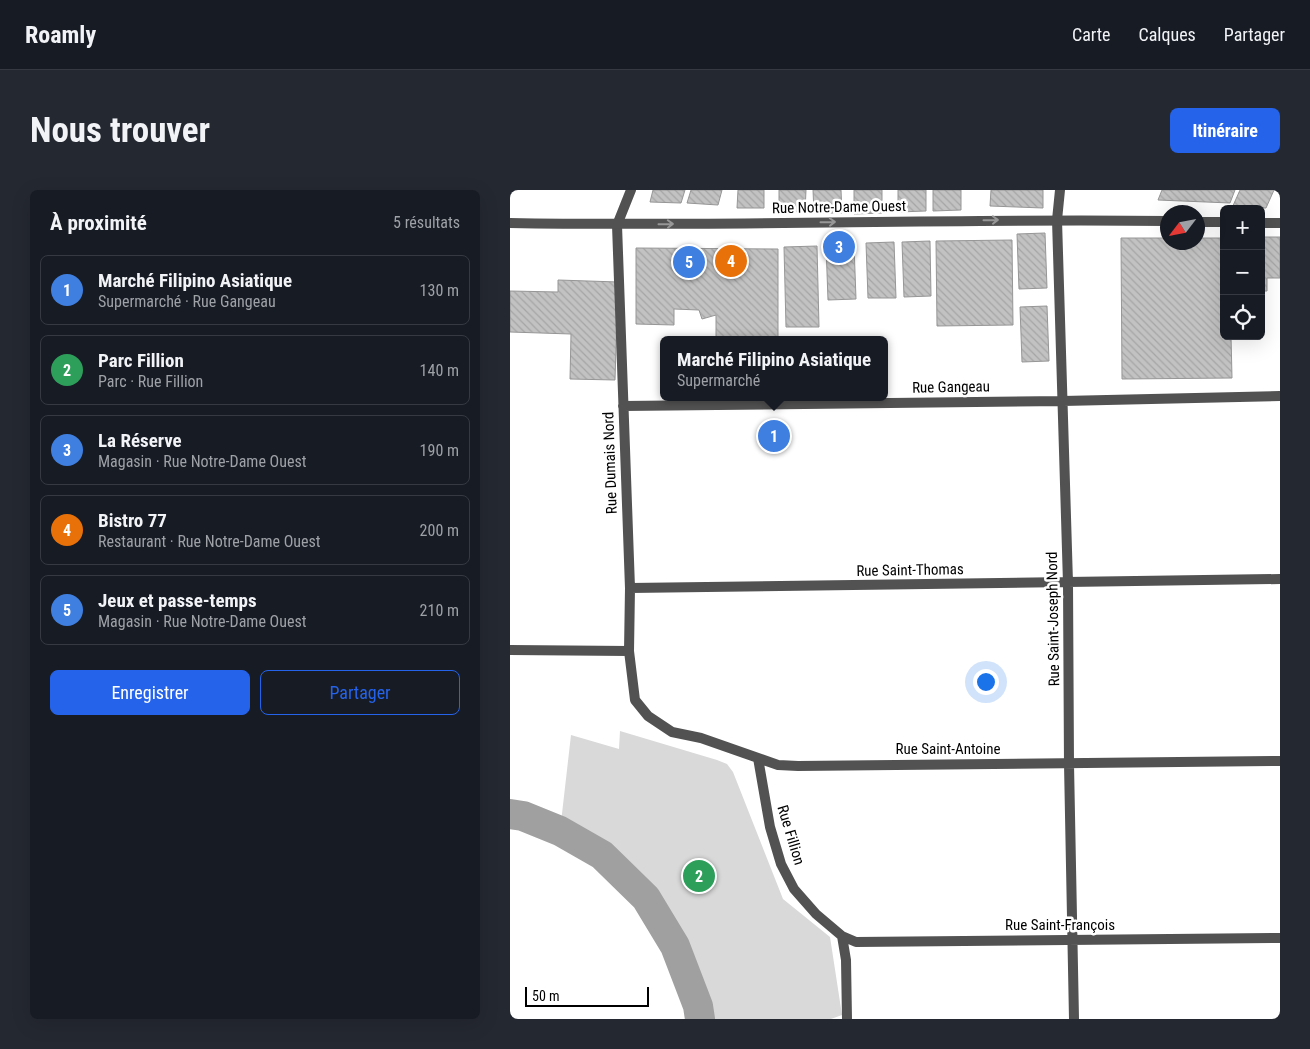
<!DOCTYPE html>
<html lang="fr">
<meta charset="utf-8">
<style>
body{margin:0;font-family:"Roboto Condensed",sans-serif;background:#242831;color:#f1f3f6}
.controls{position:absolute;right:15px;top:15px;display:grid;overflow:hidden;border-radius:8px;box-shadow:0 5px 20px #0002}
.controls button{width:45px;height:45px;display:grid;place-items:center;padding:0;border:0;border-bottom:1px solid #363941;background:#171b24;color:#f1f3f6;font:25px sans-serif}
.compass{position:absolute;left:650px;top:15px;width:45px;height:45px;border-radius:50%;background:#171b24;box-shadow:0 5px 20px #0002;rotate:238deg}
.scale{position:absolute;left:15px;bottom:12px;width:124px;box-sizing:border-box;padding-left:5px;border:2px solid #000;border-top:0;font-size:14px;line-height:18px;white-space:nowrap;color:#000;-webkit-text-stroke:4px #fff;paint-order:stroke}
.you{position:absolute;left:475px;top:491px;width:18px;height:18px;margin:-12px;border:4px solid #fff;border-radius:50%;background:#1a73e8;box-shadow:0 0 0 8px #1a73e833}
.badge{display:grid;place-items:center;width:32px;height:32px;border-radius:50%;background:#2563eb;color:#fff;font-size:16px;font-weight:700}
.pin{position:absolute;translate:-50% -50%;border:2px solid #fff;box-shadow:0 1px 5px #0006}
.popup{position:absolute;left:150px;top:146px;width:228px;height:65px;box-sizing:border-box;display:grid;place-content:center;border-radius:8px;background:#171b24;filter:drop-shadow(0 1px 4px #0005);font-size:16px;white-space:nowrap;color:#9ea1a6}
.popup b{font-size:19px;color:#f1f3f6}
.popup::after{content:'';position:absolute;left:50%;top:100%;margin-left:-10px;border:10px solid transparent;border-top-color:#171b24}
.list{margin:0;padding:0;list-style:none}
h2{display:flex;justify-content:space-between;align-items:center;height:65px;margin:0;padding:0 20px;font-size:21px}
h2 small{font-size:16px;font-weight:400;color:#9ea1a6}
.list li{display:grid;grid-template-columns:32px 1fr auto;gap:15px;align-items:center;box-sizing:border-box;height:70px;margin:0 10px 10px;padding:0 10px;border:1px solid #363941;border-radius:8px}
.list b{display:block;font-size:19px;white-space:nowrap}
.list p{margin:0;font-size:16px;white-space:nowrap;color:#9ea1a6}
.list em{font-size:16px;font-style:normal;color:#9ea1a6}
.actions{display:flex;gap:10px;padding:15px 20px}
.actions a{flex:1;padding:11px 0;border:1px solid #2563eb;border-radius:8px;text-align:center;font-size:18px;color:#2563eb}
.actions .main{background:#2563eb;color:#fff}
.icon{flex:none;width:28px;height:28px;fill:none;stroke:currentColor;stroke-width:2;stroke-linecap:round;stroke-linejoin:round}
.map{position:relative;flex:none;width:770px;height:829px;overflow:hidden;border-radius:8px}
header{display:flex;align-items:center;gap:30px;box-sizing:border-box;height:70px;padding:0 25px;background:#171b24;border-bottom:1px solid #363941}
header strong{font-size:24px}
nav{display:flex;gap:28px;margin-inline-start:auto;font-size:18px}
.intro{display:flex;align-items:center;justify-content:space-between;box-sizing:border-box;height:120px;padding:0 30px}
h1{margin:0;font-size:35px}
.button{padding:12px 22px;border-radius:8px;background:#2563eb;color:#fff;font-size:18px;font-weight:700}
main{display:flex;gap:30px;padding:0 30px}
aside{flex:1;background:#171b24;border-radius:8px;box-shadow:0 5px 20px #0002}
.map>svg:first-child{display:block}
.green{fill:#d9d9d9}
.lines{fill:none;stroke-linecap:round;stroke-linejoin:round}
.river{stroke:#a0a0a0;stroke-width:30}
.building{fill:url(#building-back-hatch);stroke:#969696}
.minor{stroke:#525252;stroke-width:10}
.tertiary{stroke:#525252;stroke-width:10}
.oneway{stroke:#979797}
.labels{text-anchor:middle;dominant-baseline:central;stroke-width:5;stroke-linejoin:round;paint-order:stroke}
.street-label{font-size:15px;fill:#000;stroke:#fff}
</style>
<header>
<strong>Roamly</strong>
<nav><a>Carte</a><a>Calques</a><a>Partager</a></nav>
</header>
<div class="intro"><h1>Nous trouver</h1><a class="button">Itinéraire</a></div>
<main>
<aside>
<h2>À proximité<small>5 résultats</small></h2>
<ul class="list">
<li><span class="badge" style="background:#3f7fe0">1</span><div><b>Marché Filipino Asiatique</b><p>Supermarché · Rue Gangeau</p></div><em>130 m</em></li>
<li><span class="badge" style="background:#2e9e5b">2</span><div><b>Parc Fillion</b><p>Parc · Rue Fillion</p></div><em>140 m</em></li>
<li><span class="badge" style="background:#3f7fe0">3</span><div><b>La Réserve</b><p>Magasin · Rue Notre-Dame Ouest</p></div><em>190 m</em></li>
<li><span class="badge" style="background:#e8710a">4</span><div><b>Bistro 77</b><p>Restaurant · Rue Notre-Dame Ouest</p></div><em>200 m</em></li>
<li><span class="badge" style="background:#3f7fe0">5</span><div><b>Jeux et passe-temps</b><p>Magasin · Rue Notre-Dame Ouest</p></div><em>210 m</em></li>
</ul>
<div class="actions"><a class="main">Enregistrer</a><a>Partager</a></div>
</aside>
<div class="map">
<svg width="770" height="829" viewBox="0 0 770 829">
<defs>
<pattern id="building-back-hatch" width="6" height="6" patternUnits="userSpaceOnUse" patternTransform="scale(1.25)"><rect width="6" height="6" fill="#c2c2c2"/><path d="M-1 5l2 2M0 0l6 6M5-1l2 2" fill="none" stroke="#a5a5a5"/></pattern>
</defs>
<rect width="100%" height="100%" fill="#fff"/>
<path class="green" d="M110,541L207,570L217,574L223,582L273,709L320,747L332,825L321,829H190L188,816L165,756L136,708L92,665L50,641L61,545L109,559Z"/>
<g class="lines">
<path class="river" d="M0,624L13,626L50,641L92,665L136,708L165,756L188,816L190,829"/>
</g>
<path class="building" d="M143,0H175L171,13L140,12Z
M181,0H212L208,15L177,13Z
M228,0H254V18H227Z
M269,0H296L295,22L269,21Z
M303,0H331L332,23H304Z
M344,0H372V23L344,24Z
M388,0H416V21L388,22Z
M423,0H451V20L423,21Z
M481,0H533V18L480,16Z
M652,0H725L720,13L648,10Z
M730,0H764L756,18H722Z
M535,43L537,98L509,99L507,44Z
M751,47H770V88H757V101H751Z
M611,48H658V52H688V48H714V146H721L722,188L612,189Z
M502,50L503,135L427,136L426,51Z
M420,51L421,106L394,107L392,52Z
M384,52L386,108H358L356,53Z
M344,54L346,109L318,110L316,55Z
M307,56L309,137H276L274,57Z
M126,58L268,59V150H206V125L192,129L189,120L164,119V135L126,134Z
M48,90L108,92L105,190L60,189L61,144L0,142V101L48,102Z
M537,116L539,171L512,172L510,117Z"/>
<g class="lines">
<path class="minor" d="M121,0L107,35L120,398L119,461L125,510L138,526L162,542L191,548L268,575L288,576L770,571
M550,0L547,30L558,393L559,574L564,829
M113,216L553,211L770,206
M120,398L770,389
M0,460L119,461
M248,568L260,637L271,674L284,699L306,724L332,746L336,770L337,829
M332,746L346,752L770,748"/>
<path class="tertiary" d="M688,32H714
M0,33C219,37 438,28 658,31
M751,33H770"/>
</g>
<defs><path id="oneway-shaft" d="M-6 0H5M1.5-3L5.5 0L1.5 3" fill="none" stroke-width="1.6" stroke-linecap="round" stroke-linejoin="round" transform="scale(1.25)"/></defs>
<g class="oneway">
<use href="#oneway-shaft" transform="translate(481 30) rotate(-1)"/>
<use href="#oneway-shaft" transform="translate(318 32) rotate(-1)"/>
<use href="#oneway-shaft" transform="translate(156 34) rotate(-1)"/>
</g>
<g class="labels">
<g class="street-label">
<text transform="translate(329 17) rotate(-1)">Rue Notre-Dame Ouest</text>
<text transform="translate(441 197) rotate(-1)">Rue Gangeau</text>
<text transform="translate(100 273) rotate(-92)">Rue Dumais Nord</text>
<text transform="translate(400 380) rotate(-1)">Rue Saint-Thomas</text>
<text transform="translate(543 429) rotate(-91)">Rue Saint-Joseph Nord</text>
<text x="438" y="559">Rue Saint-Antoine</text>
<text transform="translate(281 645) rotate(73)">Rue Fillion</text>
<text x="550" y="735">Rue Saint-François</text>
</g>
</g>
</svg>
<div class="controls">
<button>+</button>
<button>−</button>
<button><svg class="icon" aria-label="locate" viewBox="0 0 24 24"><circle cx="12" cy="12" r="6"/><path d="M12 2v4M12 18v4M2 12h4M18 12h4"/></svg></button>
</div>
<svg class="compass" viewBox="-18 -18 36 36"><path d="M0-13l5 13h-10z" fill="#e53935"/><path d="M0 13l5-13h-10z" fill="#9ea1a6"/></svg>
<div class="scale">50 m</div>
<div class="you"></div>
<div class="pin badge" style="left:264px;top:246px;background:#3f7fe0">1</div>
<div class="popup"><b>Marché Filipino Asiatique</b>Supermarché</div>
<div class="pin badge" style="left:189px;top:686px;background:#2e9e5b">2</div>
<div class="pin badge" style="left:329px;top:57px;background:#3f7fe0">3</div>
<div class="pin badge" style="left:221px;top:71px;background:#e8710a">4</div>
<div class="pin badge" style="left:179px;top:72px;background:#3f7fe0">5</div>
</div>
</main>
